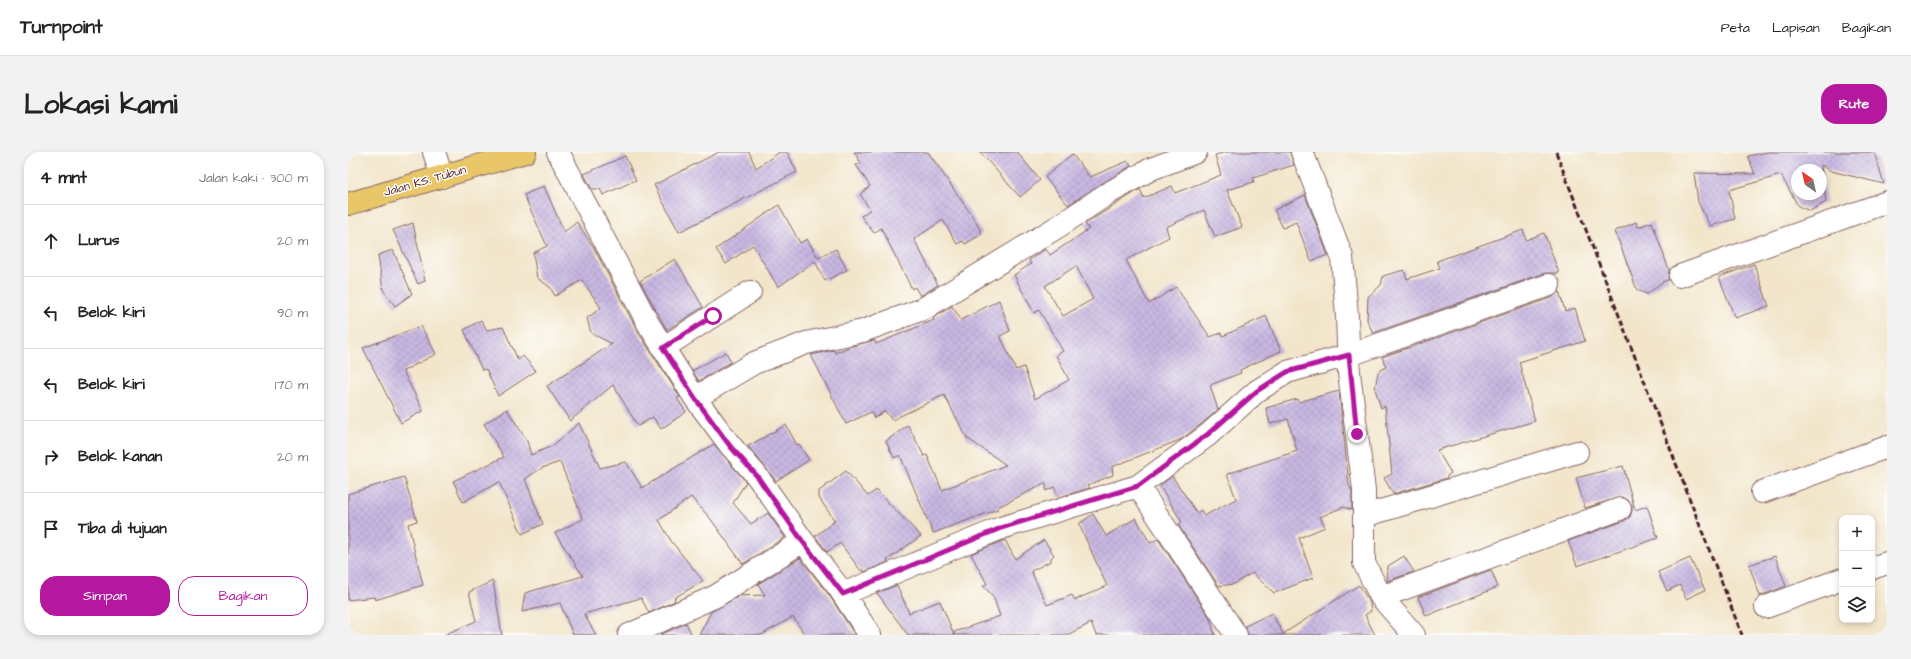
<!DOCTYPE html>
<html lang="id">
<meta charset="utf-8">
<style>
body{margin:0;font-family:"Architects Daughter",sans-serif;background:#f2f2f2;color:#222}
.controls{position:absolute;right:12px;bottom:12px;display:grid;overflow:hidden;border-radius:8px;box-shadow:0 2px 6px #0003}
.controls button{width:36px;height:36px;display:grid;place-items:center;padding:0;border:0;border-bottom:1px solid #e0e0e0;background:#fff;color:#222;font:20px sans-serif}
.compass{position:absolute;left:1443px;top:12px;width:36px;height:36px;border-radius:50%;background:#fff;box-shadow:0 2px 6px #0003;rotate:326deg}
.stop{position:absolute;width:12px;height:12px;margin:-9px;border:3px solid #b5179e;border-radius:50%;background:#fff}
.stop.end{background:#b5179e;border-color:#fff;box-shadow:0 1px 4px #0008}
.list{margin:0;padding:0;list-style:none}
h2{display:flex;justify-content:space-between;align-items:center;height:52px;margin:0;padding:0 16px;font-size:17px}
h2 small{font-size:13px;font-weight:400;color:#767676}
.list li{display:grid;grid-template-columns:26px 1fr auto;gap:12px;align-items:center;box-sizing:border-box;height:72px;padding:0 16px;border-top:1px solid #e0e0e0}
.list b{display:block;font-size:15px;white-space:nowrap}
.list em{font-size:13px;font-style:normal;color:#767676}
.actions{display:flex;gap:8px;padding:12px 16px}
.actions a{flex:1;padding:9px 0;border:1px solid #b5179e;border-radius:16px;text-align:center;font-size:14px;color:#b5179e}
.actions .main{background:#b5179e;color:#fff}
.icon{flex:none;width:22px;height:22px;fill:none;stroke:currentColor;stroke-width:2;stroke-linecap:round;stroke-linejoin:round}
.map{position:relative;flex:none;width:1539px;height:483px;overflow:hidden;border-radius:16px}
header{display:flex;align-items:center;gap:24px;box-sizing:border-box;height:56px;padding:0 20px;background:#fff;border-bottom:1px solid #e0e0e0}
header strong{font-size:19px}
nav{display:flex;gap:22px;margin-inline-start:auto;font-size:14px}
.intro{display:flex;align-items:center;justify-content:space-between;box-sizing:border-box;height:96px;padding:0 24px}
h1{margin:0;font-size:28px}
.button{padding:10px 18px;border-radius:16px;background:#b5179e;color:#fff;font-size:14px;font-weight:700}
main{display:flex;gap:24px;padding:0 24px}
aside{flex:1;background:#fff;border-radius:16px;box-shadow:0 2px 6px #0003}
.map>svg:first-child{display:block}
.building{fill:url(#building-cross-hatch);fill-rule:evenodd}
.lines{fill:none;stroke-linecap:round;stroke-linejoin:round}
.minor-casing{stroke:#856463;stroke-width:24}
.major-casing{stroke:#856463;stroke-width:24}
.minor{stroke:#fff;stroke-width:22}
.major{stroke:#e9c769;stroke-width:22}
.rail{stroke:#4a1f2b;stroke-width:3;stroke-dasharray:6 3;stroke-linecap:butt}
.route{stroke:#b5179e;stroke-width:5}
.labels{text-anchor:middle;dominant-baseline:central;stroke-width:3;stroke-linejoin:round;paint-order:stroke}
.street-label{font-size:12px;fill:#4a1f2b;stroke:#fdfcf7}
</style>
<header>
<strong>Turnpoint</strong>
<nav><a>Peta</a><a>Lapisan</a><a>Bagikan</a></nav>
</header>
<div class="intro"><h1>Lokasi kami</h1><a class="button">Rute</a></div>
<main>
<aside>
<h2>4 mnt<small>Jalan kaki · 300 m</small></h2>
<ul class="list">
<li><svg class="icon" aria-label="ahead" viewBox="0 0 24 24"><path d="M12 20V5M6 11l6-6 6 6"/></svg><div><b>Lurus</b></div><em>20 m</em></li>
<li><svg class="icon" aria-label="left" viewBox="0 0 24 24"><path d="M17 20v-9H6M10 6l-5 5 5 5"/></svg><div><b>Belok kiri</b></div><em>90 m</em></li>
<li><svg class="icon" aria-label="left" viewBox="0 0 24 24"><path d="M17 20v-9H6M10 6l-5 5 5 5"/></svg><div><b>Belok kiri</b></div><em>170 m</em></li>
<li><svg class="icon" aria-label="right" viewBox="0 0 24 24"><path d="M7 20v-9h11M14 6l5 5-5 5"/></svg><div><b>Belok kanan</b></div><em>20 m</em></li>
<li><svg class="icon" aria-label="arrive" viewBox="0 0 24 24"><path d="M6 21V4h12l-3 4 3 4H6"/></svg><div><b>Tiba di tujuan</b></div></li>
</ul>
<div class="actions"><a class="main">Simpan</a><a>Bagikan</a></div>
</aside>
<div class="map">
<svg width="1539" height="483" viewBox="0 0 1539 483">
<defs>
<pattern id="building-cross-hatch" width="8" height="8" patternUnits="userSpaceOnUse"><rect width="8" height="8" fill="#c8b8e2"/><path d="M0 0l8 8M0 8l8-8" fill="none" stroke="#ad9ec2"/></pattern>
</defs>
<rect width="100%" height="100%" fill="#fdfcf7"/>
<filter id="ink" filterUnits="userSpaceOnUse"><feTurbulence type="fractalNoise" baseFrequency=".025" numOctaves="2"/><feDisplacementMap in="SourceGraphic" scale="8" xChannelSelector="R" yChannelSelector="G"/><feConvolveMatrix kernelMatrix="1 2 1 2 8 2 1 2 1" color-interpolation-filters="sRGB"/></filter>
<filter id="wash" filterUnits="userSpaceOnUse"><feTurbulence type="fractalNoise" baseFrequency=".012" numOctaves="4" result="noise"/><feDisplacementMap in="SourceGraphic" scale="16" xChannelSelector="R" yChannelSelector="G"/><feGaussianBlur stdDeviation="0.9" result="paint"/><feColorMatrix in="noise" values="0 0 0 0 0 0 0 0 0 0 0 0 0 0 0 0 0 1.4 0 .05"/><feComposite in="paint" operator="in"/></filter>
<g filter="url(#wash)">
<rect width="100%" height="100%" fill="#f2e5ca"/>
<g id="blocks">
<path class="building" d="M371,0H401L408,16L432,0H439L449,20L331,80L306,33Z
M506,0H580L627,68L634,82L617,92L615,89L609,92L595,68L566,87L590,133L572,144L567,135L564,137L533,76L526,81L513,64L522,58L512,42L522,34L508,13L513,11Z
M632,0H669L692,28L672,45Z
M879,0H942L946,13L905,26L906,30L879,38L894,75L867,85L856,58L818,75L821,85L778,108L801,152L828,135L862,185L873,181L875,184L918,164L933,199L892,218L893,221L862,233L870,258L852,273L834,287L764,315L765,323L740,333L742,336L711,345L706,335L698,339V331L650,355V357L585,381L552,303L546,306L538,289L560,273L576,304L579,303L594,338L658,313L619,286L596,243L544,268L537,259L526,266L523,260L498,272L463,203L486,198L487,201L501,195L526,188L528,192L586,168L585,166L604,154L613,168L651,148L662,179L652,184L668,218L676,215L687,247L721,228L708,203L715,199L691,158L686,161L666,123L683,112L681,108L698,97L702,103L741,77L737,72L792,37L796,46L824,34L827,41L873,23L867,3ZM728,114L745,147L715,164L697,134Z
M1420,0H1526L1536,32L1483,19L1473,13L1478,50L1462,59L1450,54L1433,23L1381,38L1387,67L1362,74L1350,50L1346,21L1407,22L1400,4ZM1449,18H1473V42H1449Z
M724,2L742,25L780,9L783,14L720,53L697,25Z
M277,4L288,28L255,43L252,37H244L236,22Z
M196,34L216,80L229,70L246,96L290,180L332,245L329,246L338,260L313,277L305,265L290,274L265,233L222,269L199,234L264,192L243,181L239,166L253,156L234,128L207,144L202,135L189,126L185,101L199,94L176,43Z
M957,43L980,103L963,109L948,70L935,76L926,58Z
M431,53L452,91L459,87L470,106L488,97L499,118L477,129L467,109L430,135L405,93L378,112L368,97Z
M1288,70L1290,75L1304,70L1321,118L1320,128L1314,130L1299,142L1289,138L1267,79Z
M65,71L77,129L70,132L45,78Z
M1175,78L1178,88L1196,81L1211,121H1197L1025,181L1019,168L1020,145L1033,133L1035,124L1056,118L1059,127L1092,116L1089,109Z
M45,98L64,142L47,154L35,138L30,103Z
M327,107L355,155L319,178L292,129Z
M1406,112L1421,154L1387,166L1371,125Z
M1211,139L1217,159L1227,156L1237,189L1171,210L1187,269L1089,298L1103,321L1099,324V326L1045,342L1036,326L1044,322L1037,254L1033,256L1027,237L1030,220L1038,215L1034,205L1205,145Z
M133,168L139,178L155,175L170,208L175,204L188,219L150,244L138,217L134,218L116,178Z
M73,174L88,202L55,219L75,259L53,271L15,196Z
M378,200L383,210L351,229L344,219Z
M991,239L1001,333L1004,339V358L995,355L972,365L977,375L951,386L965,426L926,441L904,421L886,432L871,434L830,373L834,370L812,334L824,324L849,361L853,358L856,364L888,347L879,322L949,299L940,267L922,272L918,256L949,247L950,250Z
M159,257L179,289L183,303L204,294L231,271L252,316L278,310L294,336L366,292L398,330L385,351L403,372L420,361L437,385L395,412L362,366L343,345L311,368L323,389L355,429L326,446L327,449L301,461L293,446L236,462L248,483H225L212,451L174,460L177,441L235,424L207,381L235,367L212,310L194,316L177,327L195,372L174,382L151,330L115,350L105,329L156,305L136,272Z
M438,273L449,293L451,292L461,308L428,329L400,294Z
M1275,314L1287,358L1299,354L1310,386L1229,414L1220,389L1276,369L1282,365L1284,359V353L1280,348L1274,345L1237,356L1228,326Z
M498,319L520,344L528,338L573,384L539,408L540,410L516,420L515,417L513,419L492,391L479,400L467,384L487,369L471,346V339Z
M56,325L69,369L60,372L75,433L27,448L26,445L0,448V342Z
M745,362L758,384L788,366L802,391L810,387L861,464L867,483H748L743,471L719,483H606V480L652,464L645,444L635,434L639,432L623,402L657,388L667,407L696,388L706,403L703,406V409L683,419L699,453L724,443L727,448L759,434L731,372Z
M1056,404L1066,420L1039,429L1040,414Z
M1427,404L1438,434L1412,444L1401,413Z
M452,406L481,443L507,483H457L445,465L413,483H351L363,460L391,444L417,443L410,432Z
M1342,406L1357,438L1338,447L1332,433L1319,439L1310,420Z
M1143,418L1150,435L1078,464L1070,445Z
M145,429L154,483H96L128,469L121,440Z
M549,433L561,461L592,449L606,483H560L529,441Z
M1011,433L1022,451L1023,459L1017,463L1027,483H900L897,474L924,461L935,482Z
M338,471L344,483H312Z"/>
</g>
</g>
<g filter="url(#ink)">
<use href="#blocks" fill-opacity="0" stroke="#856463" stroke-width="1"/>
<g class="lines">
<g class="minor-casing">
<path id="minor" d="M86,0L94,25
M210,0L301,173L347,246L382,293L409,324L455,389L491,436L522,483
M954,0L994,105L999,164L1001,221L1016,338V411L1033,445L1066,483
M1332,124L1539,50
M315,196L402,140
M347,246L406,211L458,191L515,179L575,157L711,74L759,42L803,17L848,0
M790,334L888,483
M1414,340L1539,295
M1016,364L1229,300
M1524,416L1539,411
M495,442L653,376L790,334L860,283L909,239L939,220L1001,203L1201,133
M1033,445L1272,357
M1418,455L1494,427
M281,483L368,444L455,389"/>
</g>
<g class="major-casing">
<path id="major" d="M0,52L177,0"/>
</g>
<use href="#minor" class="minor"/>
<use href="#major" class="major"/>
<path class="rail" d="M1208,0L1394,483"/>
</g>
</g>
<g class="lines" filter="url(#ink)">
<path class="route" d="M365,164L315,196L347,246L382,294L409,324L455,390L495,442L653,376L790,334L860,282L909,239L939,220L1001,203L1009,282"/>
</g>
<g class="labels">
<g class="street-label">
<text transform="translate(77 29) rotate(-16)">Jalan KS. Tubun</text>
</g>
</g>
</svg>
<div class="controls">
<button>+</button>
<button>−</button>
<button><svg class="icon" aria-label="layers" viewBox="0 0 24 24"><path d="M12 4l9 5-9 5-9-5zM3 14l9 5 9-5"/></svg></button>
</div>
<svg class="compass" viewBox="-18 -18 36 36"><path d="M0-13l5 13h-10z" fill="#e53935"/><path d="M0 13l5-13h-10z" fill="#767676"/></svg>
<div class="stop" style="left:365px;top:164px"></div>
<div class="stop end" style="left:1009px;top:282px"></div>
</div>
</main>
